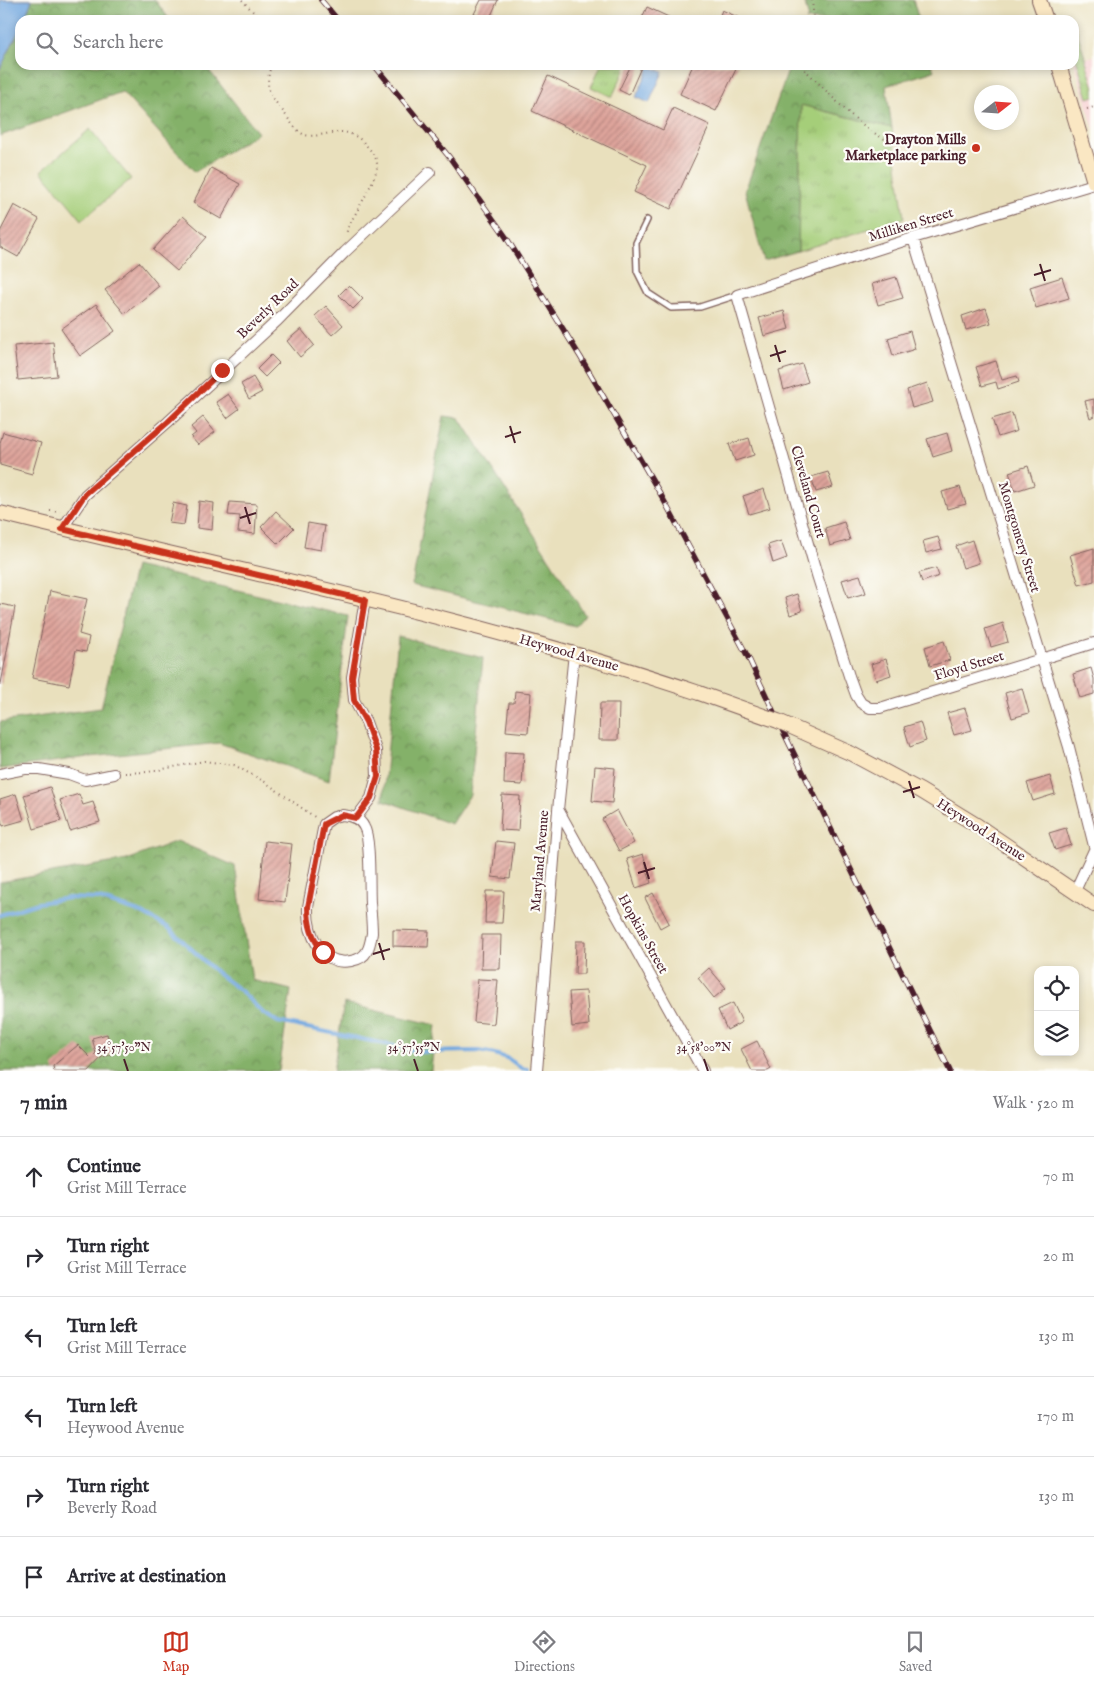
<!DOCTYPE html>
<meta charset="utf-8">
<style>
body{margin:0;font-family:"IM FELL English",serif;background:#f7f7f7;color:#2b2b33}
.controls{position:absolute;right:15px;bottom:15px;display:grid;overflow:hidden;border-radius:10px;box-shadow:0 2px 8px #0003}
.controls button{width:45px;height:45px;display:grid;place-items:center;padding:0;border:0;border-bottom:1px solid #e1e1e2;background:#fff;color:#2b2b33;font:25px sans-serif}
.compass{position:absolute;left:974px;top:85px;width:45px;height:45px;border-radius:50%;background:#fff;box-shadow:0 2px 8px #0003;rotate:73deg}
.stop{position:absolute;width:15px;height:15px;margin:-11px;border:4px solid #c8321e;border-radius:50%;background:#fff}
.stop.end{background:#c8321e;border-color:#fff;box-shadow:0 1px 5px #0008}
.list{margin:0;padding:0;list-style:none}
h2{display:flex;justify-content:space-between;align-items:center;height:65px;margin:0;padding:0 20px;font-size:21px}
h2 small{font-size:16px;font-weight:400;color:#7c7c81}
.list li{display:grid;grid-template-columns:32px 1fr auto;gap:15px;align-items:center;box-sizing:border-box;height:80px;padding:0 20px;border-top:1px solid #e1e1e2}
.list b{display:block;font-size:19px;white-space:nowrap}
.list p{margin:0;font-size:16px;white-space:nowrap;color:#7c7c81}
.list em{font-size:16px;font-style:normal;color:#7c7c81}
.icon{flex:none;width:28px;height:28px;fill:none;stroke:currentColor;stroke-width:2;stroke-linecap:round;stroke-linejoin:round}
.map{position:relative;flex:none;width:1094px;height:1071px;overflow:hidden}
.search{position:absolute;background:#fff;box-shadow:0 2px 8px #0003;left:15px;right:15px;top:15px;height:55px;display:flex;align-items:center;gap:12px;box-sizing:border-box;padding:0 18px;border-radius:15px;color:#7c7c81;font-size:19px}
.sheet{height:545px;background:#fff}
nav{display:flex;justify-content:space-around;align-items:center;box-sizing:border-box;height:70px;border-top:1px solid #e1e1e2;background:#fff;font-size:14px;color:#7c7c81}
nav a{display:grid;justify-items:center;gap:2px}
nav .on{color:#c8321e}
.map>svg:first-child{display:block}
.built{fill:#f7cfd1}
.grass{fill:url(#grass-tufts);stroke:#787652}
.forest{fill:url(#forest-crowns);stroke:#67684a}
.pitch{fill:#a5ce79;stroke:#787652}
.water{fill:#73a8e0;stroke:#5e6486}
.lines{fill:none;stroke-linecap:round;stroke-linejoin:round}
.stream{stroke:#73a8e0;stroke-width:4}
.building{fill:url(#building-hatch)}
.lane-casing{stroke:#82635e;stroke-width:8}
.street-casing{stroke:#82635e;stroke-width:12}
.secondary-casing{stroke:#82635e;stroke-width:16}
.path{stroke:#82635e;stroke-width:2;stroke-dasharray:1 4;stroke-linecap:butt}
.lane{stroke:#fff;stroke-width:5}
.street{stroke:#fff;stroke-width:10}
.secondary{stroke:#fae7c3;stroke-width:14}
.rail-casing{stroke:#4a1f2b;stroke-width:5.5}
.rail{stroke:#fdfcf7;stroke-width:4;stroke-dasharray:11;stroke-linecap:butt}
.secondary-bridge-casing{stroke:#82635e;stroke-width:16;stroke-linecap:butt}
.secondary-bridge{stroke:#fae7c3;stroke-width:14}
.route{stroke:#c8321e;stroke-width:6}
.ticks{fill:none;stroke:#4a1f2b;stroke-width:2}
.poi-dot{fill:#c8321e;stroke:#fdfcf7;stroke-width:2}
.labels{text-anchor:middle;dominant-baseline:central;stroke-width:4.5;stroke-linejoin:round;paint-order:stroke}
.poi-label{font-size:14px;font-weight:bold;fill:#4a1f2b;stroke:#fdfcf7;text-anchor:end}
.street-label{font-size:14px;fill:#4a1f2b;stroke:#fdfcf7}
.ticks-label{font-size:12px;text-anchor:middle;fill:#4a1f2b;stroke:#fdfcf7;stroke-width:4.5;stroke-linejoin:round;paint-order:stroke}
</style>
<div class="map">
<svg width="1094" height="1071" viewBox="0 0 1094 1071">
<defs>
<pattern id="grass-tufts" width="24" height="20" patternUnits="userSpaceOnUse" patternTransform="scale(1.25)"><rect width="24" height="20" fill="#a5ce79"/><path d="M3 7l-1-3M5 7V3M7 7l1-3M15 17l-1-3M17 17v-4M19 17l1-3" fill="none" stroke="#90b069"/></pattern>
<pattern id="forest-crowns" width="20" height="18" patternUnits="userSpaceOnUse" patternTransform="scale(1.25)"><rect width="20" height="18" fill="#84b169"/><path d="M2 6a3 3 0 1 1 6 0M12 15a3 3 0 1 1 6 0" fill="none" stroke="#6e8f57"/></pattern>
<pattern id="building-hatch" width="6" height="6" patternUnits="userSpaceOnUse" patternTransform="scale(1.25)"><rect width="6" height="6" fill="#dea49b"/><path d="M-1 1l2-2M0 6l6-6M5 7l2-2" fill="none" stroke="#b6857f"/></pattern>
</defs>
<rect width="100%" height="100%" fill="#fdfcf7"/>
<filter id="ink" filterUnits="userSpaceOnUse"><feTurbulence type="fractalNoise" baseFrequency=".02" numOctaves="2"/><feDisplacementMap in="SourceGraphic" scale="10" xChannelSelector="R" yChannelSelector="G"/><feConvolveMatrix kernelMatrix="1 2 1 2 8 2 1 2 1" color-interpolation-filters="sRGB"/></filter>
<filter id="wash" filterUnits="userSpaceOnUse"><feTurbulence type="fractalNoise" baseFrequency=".0096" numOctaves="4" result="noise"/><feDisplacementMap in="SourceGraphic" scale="20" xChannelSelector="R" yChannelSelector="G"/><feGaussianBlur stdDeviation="1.12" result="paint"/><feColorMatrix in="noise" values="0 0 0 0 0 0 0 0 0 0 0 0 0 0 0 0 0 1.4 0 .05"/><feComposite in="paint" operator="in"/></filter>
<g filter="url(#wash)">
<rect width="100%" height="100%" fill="#e9e0bd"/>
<path class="built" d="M1094,56V130L1074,61Z"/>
<path class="grass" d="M1074,21L1094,88V96L1088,98L1074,51Z
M601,65H627L612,97L591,87Z
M801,105L892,128L904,218L798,251Z"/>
<path class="forest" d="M0,0H155L170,20H20V65H205L258,133L195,172L122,92L0,136Z
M804,0H913L919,20H806L808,16Z
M790,65H932L934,71L886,86L892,128L801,105L798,251L764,261L745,191Z
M444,416L460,418L585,615L575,626L412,585Z
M135,566L348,616L329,781L219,743L81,758L0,769V722L101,708Z
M398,636L483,658L470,795L451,824L383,800Z
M177,841L235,866L252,980L291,990L279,1071H0V882L127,860Z
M344,1003L436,1025L431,1071H333Z"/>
<path class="pitch" d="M90,129L131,179L82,220L41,171Z"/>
<path class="water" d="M0,0H32L24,20H20V28L0,69Z
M650,66L663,72L649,103L636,97Z"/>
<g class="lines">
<path class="stream" d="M0,915L38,903L69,898L99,899L142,913L169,928L217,973L241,991L263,1013L278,1022L395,1046L418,1052L479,1051L495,1054L509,1059L521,1068L527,1069"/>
</g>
<g id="blocks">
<path class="building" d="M481,0H498L489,20L474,14Z
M647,7L675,20H641Z
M722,10L744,20H718Z
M631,65H642L629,95L619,90Z
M693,65H738L716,111L680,94Z
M548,76L663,130L673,108L710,125L671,209L634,192L647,165L532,111Z
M211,168L240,184L221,219L193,203Z
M14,205L39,219L18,257L0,247V232Z
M183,216L207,237L177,271L153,250Z
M139,262L159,286L125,314L105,290Z
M896,277L903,298L878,305L872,284Z
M1062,277L1069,298L1036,308L1030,287Z
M349,285L363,299L353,309L339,295Z
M96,304L115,331L80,356L61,329Z
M326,306L343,325L332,335L315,316Z
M986,308L991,323L966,330L962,316Z
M784,311L789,329L764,336L759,318Z
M301,329L314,345L300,357L287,341Z
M910,331L915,349L893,356L888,338Z
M53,342L57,376L18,380L14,346Z
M271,355L279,363L265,377L257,369Z
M996,361L1002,380L1017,376L1019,382L998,389L996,382L982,386L976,367Z
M802,364L808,382L784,390L779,371Z
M253,377L262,392L249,399L241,384Z
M927,383L933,402L912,408L907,390Z
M228,394L239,409L227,418L216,402Z
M1094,399V416L1090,418L1085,401Z
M1012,413L1017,431L998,437L992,419Z
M203,417L215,432L198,445L191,437L196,433L191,427Z
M3,432L41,443L32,474L0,465V443Z
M947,433L952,451L933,457L927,439Z
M749,438L754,455L735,461L729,444Z
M1028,466L1034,485L1015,491L1009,472Z
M828,472L833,487L816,492L811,477Z
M960,487L966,504L947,509L942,492Z
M764,489L770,508L749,514L743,496Z
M199,501L214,503L212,530L197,528Z
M230,502L257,504L255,534L238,532L240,516L228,515Z
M173,503L187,506L184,525L169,523Z
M276,511L294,528L278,544L261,527Z
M844,522L850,540L830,546L825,528Z
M308,523L325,526L321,550L304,547Z
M938,537L942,549L926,553L923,541Z
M972,540L979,563L963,568L956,546Z
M781,541L787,558L773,563L768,545Z
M1094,548V581L1079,585L1070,555Z
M936,568L939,576L922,582L919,573Z
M860,575L866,593L848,598L842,580Z
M50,591L87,599L79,634L89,637L86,652L76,650L69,685L32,678Z
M797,594L802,611L790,615L785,598Z
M0,604L15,607L1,684H0Z
M1003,623L1008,642L991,647L985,629Z
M944,641L950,660L930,666L925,647Z
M886,659L891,675L876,680L871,664Z
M1091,668L1094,679V694L1080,698L1073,674Z
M1022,688L1029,713L1012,718L1005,693Z
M515,691L531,693L528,733L506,731L509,703H514Z
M600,703H619L618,740H599Z
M965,708L972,730L954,735L947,713Z
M920,722L926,741L910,747L904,727Z
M505,752L524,753L522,785L504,784Z
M595,766L615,768L612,803L592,801Z
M1050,776L1055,794L1033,801L1027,783Z
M50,787L61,821L34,829L24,795Z
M16,794L24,820L3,826L0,817V799Z
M79,794L83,805L93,802L100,822L70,831L60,800Z
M502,795L520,796L518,831L500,830Z
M617,810L634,843L619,851L602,819Z
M1066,828L1071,845L1055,850L1049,833Z
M265,841L292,844L285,902L259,899Z
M496,841L514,843L510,879L492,877Z
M643,854L651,883L636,888L627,859Z
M486,891H504L502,923H485Z
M653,893L669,923L660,928L645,898Z
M393,930L429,931L428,947L393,946Z
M482,935H501L500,969H481Z
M576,941H585L584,974H575Z
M709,968L726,988L714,998L698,978Z
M478,979L498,980L494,1024L474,1022Z
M586,991L589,1025L572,1027L569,992Z
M733,1003L742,1022L727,1030L718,1010Z
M107,1034L113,1054L102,1057L89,1071H54L53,1066L78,1045L91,1058L96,1053L92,1038Z
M757,1041L771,1069L768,1071H752L741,1049Z"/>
</g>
</g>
<g filter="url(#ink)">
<use href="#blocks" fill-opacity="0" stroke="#82635e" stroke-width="1"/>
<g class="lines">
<g class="lane-casing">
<path id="lane" d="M647,220L636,243L637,271L648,293L671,308L700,307L737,295"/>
</g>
<g class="street-casing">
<path id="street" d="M1094,184L913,238L737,295L817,575L849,676L856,695L861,703L870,708H880L1094,643
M913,238L1069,747L1094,846
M62,529L85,495L168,422L278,320L345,252L430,172
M0,774L25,769H39L69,774L85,780L114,774
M559,811L703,1071
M342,815C351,816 360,818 364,827C371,838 369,887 370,903C371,913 372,923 372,933C371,939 370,946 367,951C364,957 357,960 351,961C320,967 307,931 308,907L324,824L334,817Z
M356,818L371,798L377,776L376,750L366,722L354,700L352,677L365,600
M1075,891L1094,850
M537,1071L558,810L574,653"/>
</g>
<g class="secondary-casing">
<path id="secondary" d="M1039,0L1046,20
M1059,65L1094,182
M0,513C234,571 471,616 699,693
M850,753L921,791L978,826L1094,905"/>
</g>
<path class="path" d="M242,0L261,20
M812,0L814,20
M271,65C265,87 268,93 282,110C289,119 295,131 305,135C315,138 329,132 340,132C350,132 359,137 366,145C371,151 377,157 377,165C378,177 355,214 348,227L346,235
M803,65L804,69C829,92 870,142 904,145
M1087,109L1094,107
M50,511L60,512
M125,773L148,772L204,761L234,765L265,782L316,818"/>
<use href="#lane" class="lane"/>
<use href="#street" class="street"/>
<use href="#secondary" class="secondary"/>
<g class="rail-casing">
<path id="rail" d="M321,0L338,20
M374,65L450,158L506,237L581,358L661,495L748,657L778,721L950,1071"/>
</g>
<use href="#rail" class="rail"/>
<g class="secondary-bridge-casing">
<path id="secondary-bridge" d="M699,693L778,721L850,753"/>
</g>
<use href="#secondary-bridge" class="secondary-bridge"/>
</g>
</g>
<g class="lines" filter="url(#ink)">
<path class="route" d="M222,370L168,422L85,494L62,529L365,600L352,677L354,700L366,722L376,750L378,776L371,798L356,818L342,815L324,824L308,907C308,925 312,938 323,952"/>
</g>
<path class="ticks" d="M1040,264L1045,281M1034,275L1051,270M775,345L780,362M770,356L786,351M510,426L515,443M505,437L521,432M245,507L250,524M240,518L256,513M909,781L914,798M903,792L920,787M644,862L649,879M638,873L655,868M379,943L384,960M373,954L390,949M124,1059L128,1071M414,1059L418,1071M704,1059L708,1071"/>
<circle class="poi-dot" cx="976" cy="148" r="5"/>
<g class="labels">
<g class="poi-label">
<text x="966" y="140">Drayton Mills<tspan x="966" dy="16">Marketplace parking</tspan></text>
</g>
<g class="street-label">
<text transform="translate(911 225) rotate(-17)">Milliken Street</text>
<text transform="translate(268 309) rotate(-44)">Beverly Road</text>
<text transform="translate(808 492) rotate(74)">Cleveland Court</text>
<text transform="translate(1019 537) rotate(73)">Montgomery Street</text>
<text transform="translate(569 653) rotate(16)">Heywood Avenue</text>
<text transform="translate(969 666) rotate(-17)">Floyd Street</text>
<text transform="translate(981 830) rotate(33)">Heywood Avenue</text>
<text transform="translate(540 861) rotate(-85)">Maryland Avenue</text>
<text transform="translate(643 934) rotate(61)">Hopkins Street</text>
</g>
</g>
<g class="ticks-label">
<text x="124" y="1051">34°57'50"N</text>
<text x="414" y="1051">34°57'55"N</text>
<text x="704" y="1051">34°58'00"N</text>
</g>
</svg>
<div class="controls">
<button><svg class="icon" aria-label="locate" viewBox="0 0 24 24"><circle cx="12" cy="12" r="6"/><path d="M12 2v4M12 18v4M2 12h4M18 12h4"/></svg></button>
<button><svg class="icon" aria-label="layers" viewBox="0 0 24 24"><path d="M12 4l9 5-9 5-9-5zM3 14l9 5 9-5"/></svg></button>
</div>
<svg class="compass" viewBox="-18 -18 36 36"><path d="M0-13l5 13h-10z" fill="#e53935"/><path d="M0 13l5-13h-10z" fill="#7c7c81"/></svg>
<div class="stop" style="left:323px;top:952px"></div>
<div class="stop end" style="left:222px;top:370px"></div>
<div class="search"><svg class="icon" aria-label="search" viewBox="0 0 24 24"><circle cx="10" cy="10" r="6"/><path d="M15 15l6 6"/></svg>Search here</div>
</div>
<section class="sheet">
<h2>7 min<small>Walk · 520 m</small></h2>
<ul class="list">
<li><svg class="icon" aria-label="ahead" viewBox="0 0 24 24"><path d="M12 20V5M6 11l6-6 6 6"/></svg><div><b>Continue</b><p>Grist Mill Terrace</p></div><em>70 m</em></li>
<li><svg class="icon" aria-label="right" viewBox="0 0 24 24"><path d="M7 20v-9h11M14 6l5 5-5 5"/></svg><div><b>Turn right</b><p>Grist Mill Terrace</p></div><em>20 m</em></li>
<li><svg class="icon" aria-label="left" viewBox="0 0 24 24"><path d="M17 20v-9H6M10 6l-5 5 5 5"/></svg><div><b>Turn left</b><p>Grist Mill Terrace</p></div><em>130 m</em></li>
<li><svg class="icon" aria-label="left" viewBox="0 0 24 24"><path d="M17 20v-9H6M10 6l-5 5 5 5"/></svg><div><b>Turn left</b><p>Heywood Avenue</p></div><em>170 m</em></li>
<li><svg class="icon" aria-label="right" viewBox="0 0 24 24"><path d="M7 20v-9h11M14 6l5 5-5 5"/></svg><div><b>Turn right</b><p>Beverly Road</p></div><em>130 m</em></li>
<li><svg class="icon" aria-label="arrive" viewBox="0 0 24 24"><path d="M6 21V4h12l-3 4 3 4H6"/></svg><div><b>Arrive at destination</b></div></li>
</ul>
</section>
<nav>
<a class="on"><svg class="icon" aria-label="map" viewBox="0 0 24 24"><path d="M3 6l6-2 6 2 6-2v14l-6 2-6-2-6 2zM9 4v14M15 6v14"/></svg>Map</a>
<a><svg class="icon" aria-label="directions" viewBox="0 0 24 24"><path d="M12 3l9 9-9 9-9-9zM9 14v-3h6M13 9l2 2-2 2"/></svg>Directions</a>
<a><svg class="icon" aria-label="saved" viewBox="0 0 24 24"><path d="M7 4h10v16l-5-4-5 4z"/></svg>Saved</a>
</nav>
